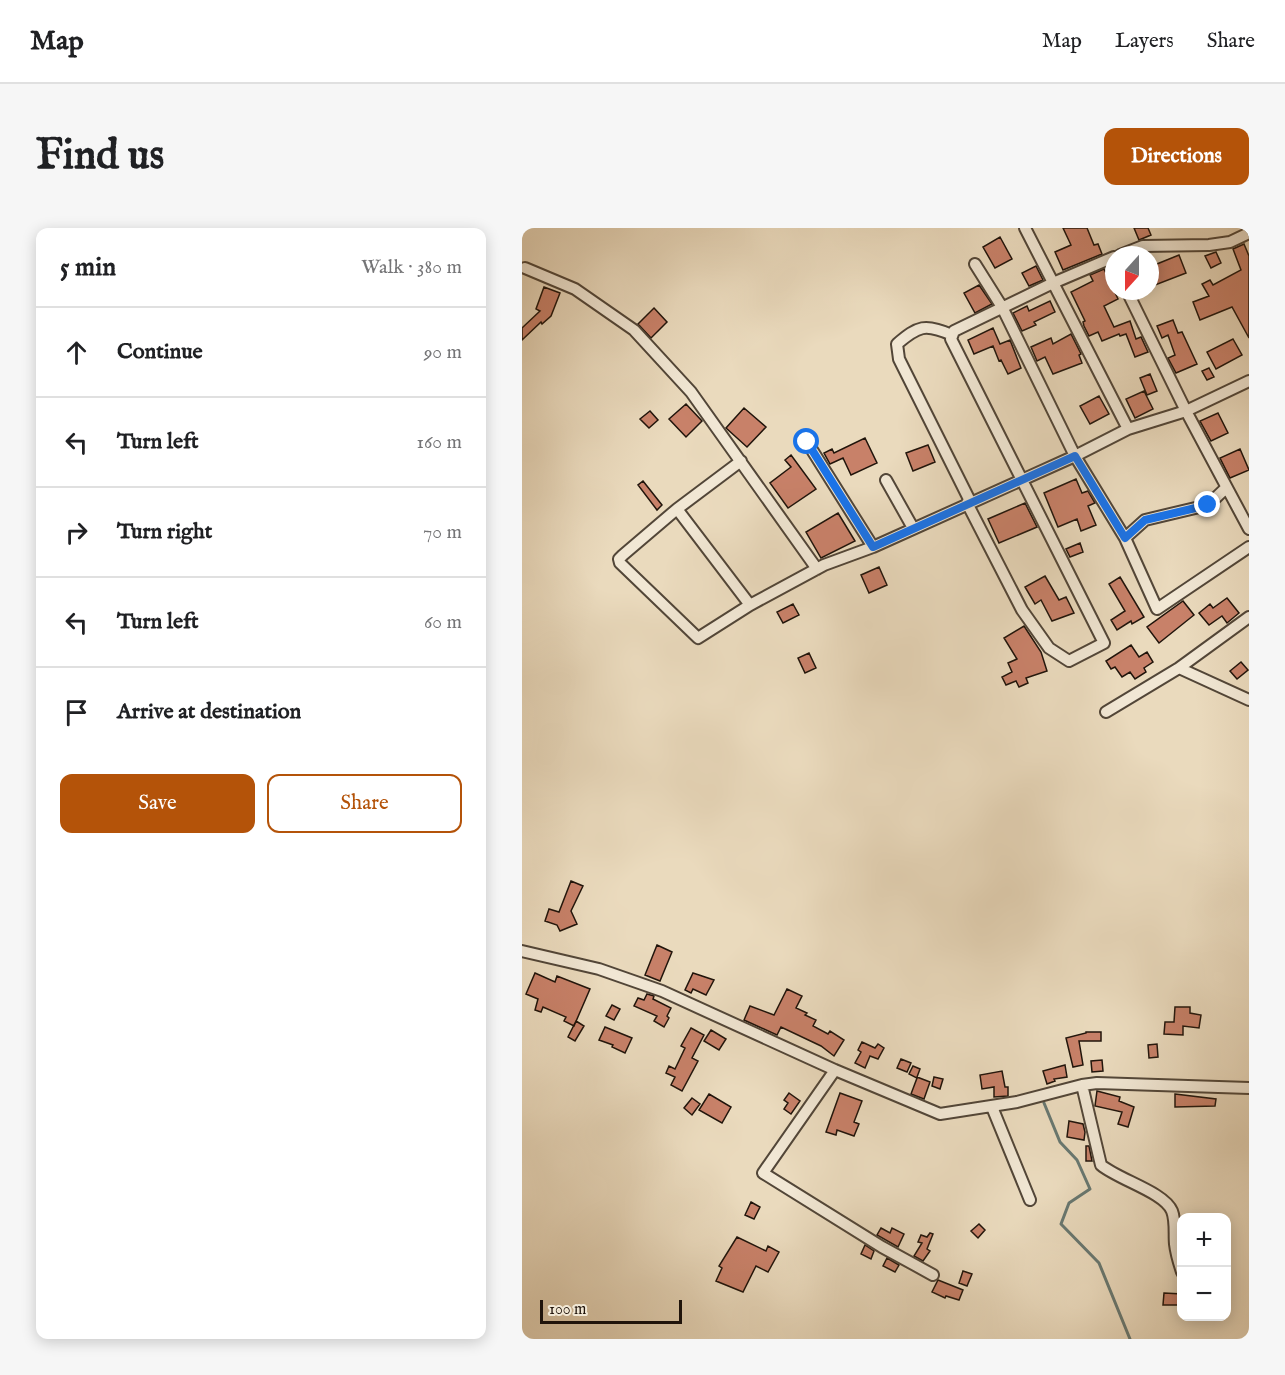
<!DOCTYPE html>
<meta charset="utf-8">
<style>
body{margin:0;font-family:"IM FELL English",serif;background:#f6f6f6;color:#202124}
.controls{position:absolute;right:18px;bottom:18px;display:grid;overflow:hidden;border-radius:12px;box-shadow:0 3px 15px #0003}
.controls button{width:54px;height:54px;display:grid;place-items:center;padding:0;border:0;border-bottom:2px solid #e0e0e0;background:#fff;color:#202124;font:30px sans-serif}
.compass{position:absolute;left:583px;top:18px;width:54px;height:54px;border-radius:50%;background:#fff;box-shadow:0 3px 15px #0003;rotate:201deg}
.scale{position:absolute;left:18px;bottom:15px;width:142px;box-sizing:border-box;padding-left:6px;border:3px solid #20140b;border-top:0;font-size:16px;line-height:21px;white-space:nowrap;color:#20140b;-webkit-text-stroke:4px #f1e7d4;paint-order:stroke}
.stop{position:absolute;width:18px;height:18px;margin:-14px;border:4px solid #1a73e8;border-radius:50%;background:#fff}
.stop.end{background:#1a73e8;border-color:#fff;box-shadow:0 2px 6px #0008}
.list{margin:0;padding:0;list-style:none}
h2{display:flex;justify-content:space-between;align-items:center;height:78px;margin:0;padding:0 24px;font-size:26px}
h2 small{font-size:20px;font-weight:400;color:#757577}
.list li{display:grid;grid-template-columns:39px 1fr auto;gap:18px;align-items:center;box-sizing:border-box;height:90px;padding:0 24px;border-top:2px solid #e0e0e0}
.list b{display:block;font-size:22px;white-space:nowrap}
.list em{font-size:20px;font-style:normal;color:#757577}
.actions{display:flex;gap:12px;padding:18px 24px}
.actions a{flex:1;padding:14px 0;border:2px solid #b45309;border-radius:12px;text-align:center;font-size:21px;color:#b45309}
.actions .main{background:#b45309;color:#fff}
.icon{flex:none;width:33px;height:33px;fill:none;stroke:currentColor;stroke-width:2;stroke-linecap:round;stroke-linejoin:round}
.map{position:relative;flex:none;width:727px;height:1111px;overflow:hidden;border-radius:12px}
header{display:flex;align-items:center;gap:36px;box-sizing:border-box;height:84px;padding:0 30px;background:#fff;border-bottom:2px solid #e0e0e0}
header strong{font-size:28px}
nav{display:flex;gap:33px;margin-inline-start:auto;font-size:21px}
.intro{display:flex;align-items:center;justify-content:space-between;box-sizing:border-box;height:144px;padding:0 36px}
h1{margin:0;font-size:42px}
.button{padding:15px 27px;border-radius:12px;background:#b45309;color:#fff;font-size:21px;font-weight:700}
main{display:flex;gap:36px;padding:0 36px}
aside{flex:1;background:#fff;border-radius:12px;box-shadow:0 3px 15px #0003}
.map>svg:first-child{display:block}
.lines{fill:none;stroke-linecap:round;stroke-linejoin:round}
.stream{stroke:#687871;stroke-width:3}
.building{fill:#c88169;stroke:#20140b;stroke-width:1.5}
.minor-casing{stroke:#524638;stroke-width:14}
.minor{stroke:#f1e7d4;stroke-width:10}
.route{stroke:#1a73e8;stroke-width:8}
</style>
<header>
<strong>Map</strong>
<nav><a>Map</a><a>Layers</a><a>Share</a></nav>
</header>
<div class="intro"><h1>Find us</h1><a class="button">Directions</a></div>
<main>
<aside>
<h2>5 min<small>Walk · 380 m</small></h2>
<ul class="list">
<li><svg class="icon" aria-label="ahead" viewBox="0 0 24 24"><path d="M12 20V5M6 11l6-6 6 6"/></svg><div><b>Continue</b></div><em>90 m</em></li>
<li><svg class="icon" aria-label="left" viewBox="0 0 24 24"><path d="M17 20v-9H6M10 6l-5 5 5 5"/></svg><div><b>Turn left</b></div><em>160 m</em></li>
<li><svg class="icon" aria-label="right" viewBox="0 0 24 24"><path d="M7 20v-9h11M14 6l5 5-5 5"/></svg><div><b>Turn right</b></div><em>70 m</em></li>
<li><svg class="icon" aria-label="left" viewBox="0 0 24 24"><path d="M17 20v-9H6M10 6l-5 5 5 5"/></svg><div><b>Turn left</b></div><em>60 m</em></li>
<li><svg class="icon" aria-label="arrive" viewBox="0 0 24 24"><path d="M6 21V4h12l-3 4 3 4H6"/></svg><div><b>Arrive at destination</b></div></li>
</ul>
<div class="actions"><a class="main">Save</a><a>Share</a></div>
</aside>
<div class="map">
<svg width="727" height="1111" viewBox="0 0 727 1111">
<rect width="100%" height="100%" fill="#eadabd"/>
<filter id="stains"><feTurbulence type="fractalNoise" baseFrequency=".00333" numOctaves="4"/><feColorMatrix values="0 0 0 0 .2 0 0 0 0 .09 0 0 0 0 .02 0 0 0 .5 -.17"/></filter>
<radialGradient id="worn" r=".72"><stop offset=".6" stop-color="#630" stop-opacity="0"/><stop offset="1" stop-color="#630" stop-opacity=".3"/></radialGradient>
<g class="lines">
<path class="stream" d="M522,875L538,914L555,932L568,961L547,975L539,996L577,1035L608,1111"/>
</g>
<path class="building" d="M541,0H565L572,17L576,16L580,26L541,42L533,24L549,17Z
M612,0H626L629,7L617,12Z
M478,9L490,31L473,40L461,19Z
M722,16L727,28V110L710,79L678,92L671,74L687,68L680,56L688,52L691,57L719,42L711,21Z
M694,24L699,35L689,40L683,28Z
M657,27L664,45L628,59V45L632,43L630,38Z
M514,38L521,52L507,58L500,45Z
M582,41L596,71L582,78L592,99L608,93L614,111L619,109L626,124L613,129L604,106L598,108L597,106L580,113L576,104L567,108L562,98L561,94L563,93L549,64L571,53L568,47Z
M457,57L470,76L453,85L442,65Z
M22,59L38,65L29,88L20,96L19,94L0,112V100L18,83L14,81Z
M528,73L533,84L512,94L514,97L500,103L491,85L505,78L507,83Z
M132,80L145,94L129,110L116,96Z
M651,92L656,105L660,104L675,136L654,145L646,130L653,127L646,107L640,110L635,98Z
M471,100L478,116L488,112L499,140L486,146L479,132L477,133L471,118L452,126L446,112Z
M549,106L559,126L557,127L560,135L531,146L523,129L515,133L509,119L529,110L531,116Z
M711,111L720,127L694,141L685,124Z
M687,140L692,149L685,152L680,143Z
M628,146L635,163L625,167L618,150Z
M622,163L631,181L613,190L604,171Z
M577,168L587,186L568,196L558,178Z
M164,176L180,193L164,209L147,191Z
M222,180L244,199L225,219L204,200Z
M128,183L136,192L127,200L118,191Z
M696,185L706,205L689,213L678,193Z
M343,210L355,235L329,247L321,230L308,236L302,225L310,221L312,225Z
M406,217L413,234L391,243L384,225Z
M718,221L727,242L708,250L698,230Z
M269,227L294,261L266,280L248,255L269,239L263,232Z
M554,251L560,265L566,263L573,275L566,278L574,297L559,303L555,291L536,299L522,265Z
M121,253L140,277L135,282L116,257Z
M503,275L515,299L477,315L466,291Z
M316,285L333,313L299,330L284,304Z
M558,315L561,324L548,329L544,321Z
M357,339L365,357L347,365L339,347Z
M523,348L537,372L544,369L552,385L530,393L519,372L513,376L503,359Z
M598,349L622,389L610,396L609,393L595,402L589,392L603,383L587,356Z
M705,370L717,385L705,395L700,388L687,397L677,385L688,376L691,380Z
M661,373L672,387L637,415L625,399Z
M271,376L277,387L261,395L255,384Z
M502,398L519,424L525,443L504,450L506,455L497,459L494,453L484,457L480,449L490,444L486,435L495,431L482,410Z
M609,417L617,429L625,424L631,434L622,440L624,444L613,451L608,444L600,449L593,439L589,441L584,433Z
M287,425L294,440L283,445L276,430Z
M719,434L726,442L715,451L708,443Z
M49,653L61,658L49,683L55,696L38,703L35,697L23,693L27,681L37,684Z
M135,717L150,724L138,753L123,747Z
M13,745L33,754L35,748L68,761L52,798L42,793L44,789L21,779L19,784L13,782L16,771L4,766Z
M171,745L192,752L184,767L171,761L169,765L163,762Z
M265,761L280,768L274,780L285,785L283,787L294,792L291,798L306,806L308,803L322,812L312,828L299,818L259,799L255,807L222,792L228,778L252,787Z
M125,766L132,768L131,771L149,780L145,788L147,790L142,799L132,793L135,788L112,778L116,770L122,772Z
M90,777L98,781L92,792L84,788Z
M653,779H668V785L679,787L677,800L661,798V807L642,806L643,794H652Z
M54,793L62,798L53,813L46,809Z
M83,799L110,810L103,825L90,819L91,817L77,812Z
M169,800L182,807L170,830L176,833L160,863L149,857L153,849L144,845L147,838L153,841L163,820L159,818Z
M189,802L204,811L197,822L182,813Z
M564,804H579V813H557L561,837L551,839L544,810L564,805Z
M340,814L353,820L356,816L362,820L356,831L348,828L343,840L333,835L339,824L336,822Z
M635,816L636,829L627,830L626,817Z
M379,831L389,835L385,844L375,840Z
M580,832L581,843L570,844L569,833Z
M543,837L545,849L532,851L533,853L525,856L521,843Z
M391,838L398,841L395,849L408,854L402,871L389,866L395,850L387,846Z
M480,843L483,859H486V868L472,869V859L460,861L458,847Z
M412,849L421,851L418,861L410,858Z
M575,863L598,869L597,873L612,879L606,899L596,896L600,884L573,878Z
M267,865L278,873L269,886L262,881L266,875L262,872Z
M318,865L340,873L332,894L337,896L332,908L315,902L314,907L304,904Z
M187,866L209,879L200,895L177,882Z
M653,866L694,871L693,878L653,879Z
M170,870L178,876L170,887L162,880Z
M547,893L561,896L563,904L562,912L545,909Z
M564,918H567L570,933H564Z
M229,974L238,979L232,991L223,987Z
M457,996L463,1002L456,1010L449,1003Z
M359,1000L368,1005L370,1000L382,1006L376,1019L355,1007Z
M408,1005L411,1006L405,1021L408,1023L401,1033L392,1028L400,1015L396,1014L399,1007L405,1009Z
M215,1009L244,1023L246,1018L257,1024L246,1044L234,1038L221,1064L194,1053L200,1040L197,1038Z
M343,1017L352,1023L349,1031L339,1026Z
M365,1030L377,1037L373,1044L361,1038Z
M441,1043L450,1046L445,1058L437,1055Z
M416,1052L441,1062L437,1072L424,1068L423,1070L410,1064Z
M642,1065L660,1066V1077H641Z"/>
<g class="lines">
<g class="minor-casing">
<path id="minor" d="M503,0L606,201
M598,27L621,18L687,17L708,14L727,5
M453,36L480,79L553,228L603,310L635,381L727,319
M3,40L53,61L112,102L169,164L295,341
M605,63L664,183L727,301
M430,107C403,95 396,98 375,116L377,131L448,273
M285,214L351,319
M219,233L155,281L228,377
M364,252L391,300
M445,275L500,382L527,420L547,433L582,415L429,111L432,103L531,55L592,29
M155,281L101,327L97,331L98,335L176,410L228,377L302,337L351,319L553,228L606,201L664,183L727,153
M603,310L623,292L686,277L704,260
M657,440L727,472
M584,484L657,440L727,389
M0,723L77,741L140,763L313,842L418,886L495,874L560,857L575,855L727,860
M313,842L241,945L360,1019L411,1047
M560,857L579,937C597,952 642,964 650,983C654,993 652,1006 653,1016C654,1025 657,1035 660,1044
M470,879L508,972"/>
</g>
<use href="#minor" class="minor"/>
</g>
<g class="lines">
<path class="route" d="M285,214L351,319L553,228L603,310L623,292L686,277"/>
</g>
<rect width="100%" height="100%" filter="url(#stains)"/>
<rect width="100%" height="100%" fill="url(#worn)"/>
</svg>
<div class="controls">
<button>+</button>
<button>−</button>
</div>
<svg class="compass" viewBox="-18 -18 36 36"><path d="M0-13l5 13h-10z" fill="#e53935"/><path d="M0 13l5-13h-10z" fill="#757577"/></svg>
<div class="scale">100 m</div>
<div class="stop" style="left:285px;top:214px"></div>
<div class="stop end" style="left:686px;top:277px"></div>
</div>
</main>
